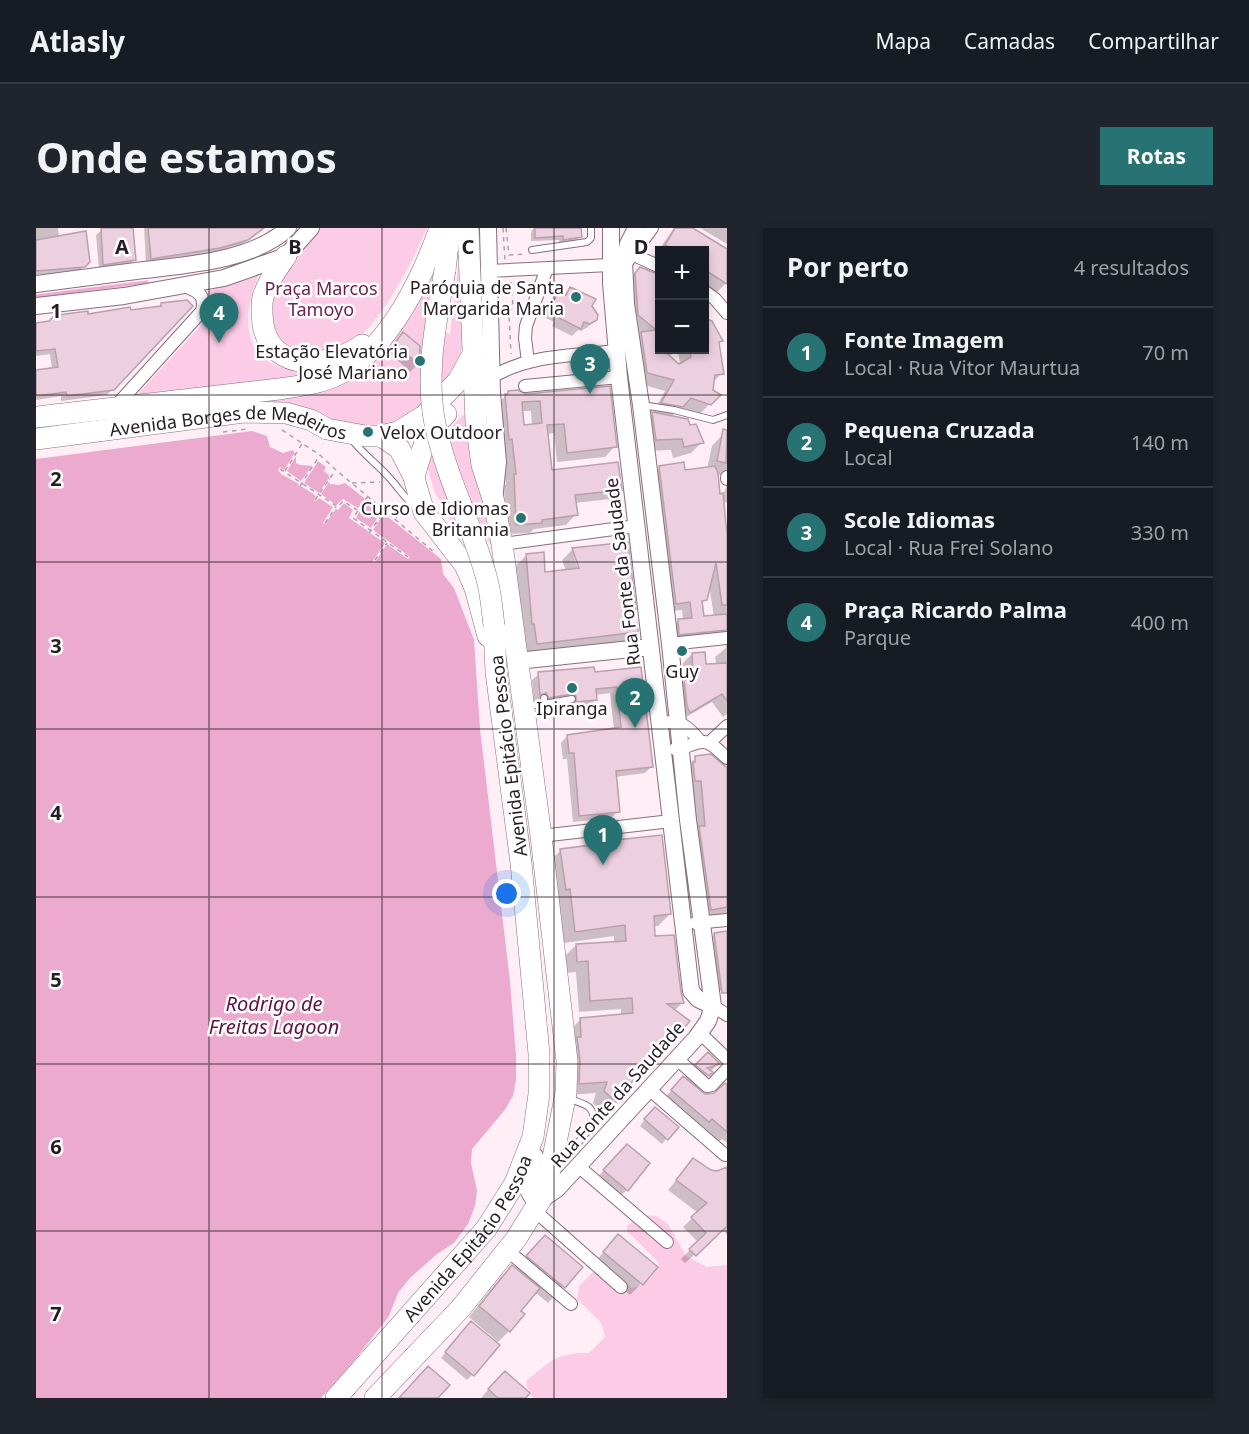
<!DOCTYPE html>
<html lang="pt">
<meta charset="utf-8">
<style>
body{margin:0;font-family:"Noto Sans",sans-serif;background:#20242c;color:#f1f3f6}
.controls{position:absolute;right:18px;top:18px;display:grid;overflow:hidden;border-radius:0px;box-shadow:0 3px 9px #0003}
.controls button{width:54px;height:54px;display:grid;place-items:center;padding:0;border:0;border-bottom:2px solid #363941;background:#171b24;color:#f1f3f6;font:30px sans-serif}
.you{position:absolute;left:471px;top:666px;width:21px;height:21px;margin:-15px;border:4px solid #fff;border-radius:50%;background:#1a73e8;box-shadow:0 0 0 9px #1a73e833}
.badge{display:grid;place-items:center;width:39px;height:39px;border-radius:50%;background:#277272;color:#fff;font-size:20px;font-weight:700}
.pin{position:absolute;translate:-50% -50px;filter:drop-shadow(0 2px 3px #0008)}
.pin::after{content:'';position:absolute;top:32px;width:21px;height:18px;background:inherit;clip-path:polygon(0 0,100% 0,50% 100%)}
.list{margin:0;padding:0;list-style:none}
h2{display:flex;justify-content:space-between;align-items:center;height:78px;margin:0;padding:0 24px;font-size:26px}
h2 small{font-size:20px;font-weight:400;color:#9ea1a6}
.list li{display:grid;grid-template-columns:39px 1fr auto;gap:18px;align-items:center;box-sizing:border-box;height:90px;padding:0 24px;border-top:2px solid #363941}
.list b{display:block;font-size:22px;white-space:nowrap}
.list p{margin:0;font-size:20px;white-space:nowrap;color:#9ea1a6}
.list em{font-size:20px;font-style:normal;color:#9ea1a6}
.map{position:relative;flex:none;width:691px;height:1170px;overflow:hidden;border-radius:0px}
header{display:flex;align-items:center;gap:36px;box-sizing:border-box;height:84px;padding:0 30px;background:#171b24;border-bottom:2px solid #363941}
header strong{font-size:28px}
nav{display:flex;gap:33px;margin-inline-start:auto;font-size:21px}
.intro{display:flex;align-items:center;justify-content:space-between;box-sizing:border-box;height:144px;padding:0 36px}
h1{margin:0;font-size:42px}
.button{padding:15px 27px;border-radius:0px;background:#277272;color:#fff;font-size:21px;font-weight:700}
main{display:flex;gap:36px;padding:0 36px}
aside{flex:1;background:#171b24;border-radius:0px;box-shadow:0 3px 9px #0003}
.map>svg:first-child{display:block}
.green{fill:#fccbe5}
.water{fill:#ebaace}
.pier{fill:#ffeef6}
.shadow{fill:#0003;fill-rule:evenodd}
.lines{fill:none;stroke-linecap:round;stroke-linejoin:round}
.stream{stroke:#ebaace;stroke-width:3}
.building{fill:#ecd0df;stroke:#ba9fad;stroke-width:1.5;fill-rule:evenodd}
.lane-casing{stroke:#876e7c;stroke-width:8}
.street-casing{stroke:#876e7c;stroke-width:14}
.secondary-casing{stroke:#876e7c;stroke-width:18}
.highway-casing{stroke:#876e7c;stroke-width:22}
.path{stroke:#afa1a8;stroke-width:1.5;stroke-dasharray:4.5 4.5;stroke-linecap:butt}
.lane{stroke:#fff;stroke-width:6}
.street{stroke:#fff;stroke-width:12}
.secondary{stroke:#fff;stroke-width:16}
.highway{stroke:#fff;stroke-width:21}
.highway-bridge-casing{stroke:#876e7c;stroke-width:22;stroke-linecap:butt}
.highway-bridge{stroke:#fff;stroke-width:21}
.grid{fill:none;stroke:#261c21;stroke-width:1.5;stroke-opacity:0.55}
.poi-dot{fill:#277272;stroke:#fff;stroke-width:2}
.labels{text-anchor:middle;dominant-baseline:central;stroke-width:5;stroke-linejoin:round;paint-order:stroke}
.poi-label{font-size:18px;fill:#261c21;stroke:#fff;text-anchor:end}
.park-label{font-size:18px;fill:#6c2151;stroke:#fff}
.street-label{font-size:18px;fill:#261c21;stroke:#fff}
.water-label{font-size:20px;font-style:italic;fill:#5d1244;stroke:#fff}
.grid-label{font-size:20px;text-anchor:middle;font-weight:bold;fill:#261c21;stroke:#fff;stroke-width:5;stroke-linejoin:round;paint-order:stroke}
</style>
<header>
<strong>Atlasly</strong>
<nav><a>Mapa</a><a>Camadas</a><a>Compartilhar</a></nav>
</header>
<div class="intro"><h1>Onde estamos</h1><a class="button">Rotas</a></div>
<main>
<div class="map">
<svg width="691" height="1170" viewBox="0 0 691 1170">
<rect width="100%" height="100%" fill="#ffeef6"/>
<path class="green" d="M278,0H391C377,33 338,111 303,123C291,127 270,126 257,128L224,86Z
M407,22L394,98L414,106L422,39H427L430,139L407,179L343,200L319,197L246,178L0,208V194L314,151Z
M222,47C212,76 202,113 233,134C244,141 261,143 274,145L268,148L98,170L172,90L177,78L172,63Z
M431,184L460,327L443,296L415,226L414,199Z
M399,213L443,323L415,293L399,265L390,235Z
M606,987L620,988L632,996L650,1028L671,1039L691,1037V1170H497L490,1157L491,1152C515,1133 521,1124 553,1125L569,1109L565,1095L541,1071L543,1058L560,1041C576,1040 585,1049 595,1060C607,1060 618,1048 623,1037L621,1033L591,1003V998Z"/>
<path class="water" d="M216,203L231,208L234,219L247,225L257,222L260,228V235L264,237L279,238L282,233L290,239L288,243L293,247L294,256L303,257L309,255L405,331L407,346L418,360L438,412L444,501L474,753L480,828V852L477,868L468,883L436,921L435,935L441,963L439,978L432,996L418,1015L401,1026L374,1050L362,1065L353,1088L314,1138L285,1170H0V231Z"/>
<path class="pier" d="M258,226L260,228L251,243L265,253L277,237L279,238L268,255L283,265L292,251L294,253L285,266L300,277L307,271L322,280L329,271H330L320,290L335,300L345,284L348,285L337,302L374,329L372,331L351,316L339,334L337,333L349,315L334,305L333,306L332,303L313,290L317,282L308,275L302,282L300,281L289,296L287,295L297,279L283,270L280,273L278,272L280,268L265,258H262L263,256L245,246L242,242L244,239L248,242Z"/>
<path class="shadow" d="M0,0H22L23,10L53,34L42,44L0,47Z
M96,0L98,32L93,37L63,41L60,7L66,2Z
M108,0H227L205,17L178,25L110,35Z
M498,0H544V9L540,13L524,15L523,12L495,13V4Z
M638,0H654L691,23L690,55L679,66L668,60V22H624V32L618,29Z
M664,0H691V16Z
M604,40L624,48V122H668V91L675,94L685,112L682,116L686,145L677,154L676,162L682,167L663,187L644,180L635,189L666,214L655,225L637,230L635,222L609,223L606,197L617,185L629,163L601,155L595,116L603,108L592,98L593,51ZM642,123L644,136L642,137L632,128Z
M534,60L554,78L560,91L552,99L545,103L542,102L536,108L516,98L518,94L508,89L515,73L523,66L527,68Z
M125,76L155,78L71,167L25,173V168L0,172V143L16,141L14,126L0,128V96L121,80Z
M368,106L383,118L381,137L374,144L352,123Z
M572,160L579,218L569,229L521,234L518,205L511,206L514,244L584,261L574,271L539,275L540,286L530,297L498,301L494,305L470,306L468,258L470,256L460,178L473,164L489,168ZM485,183H495L496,198L486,199Z
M687,206L691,207V248L680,246L683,271L687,267L691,257V275L686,272L691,308V401L683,400L691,404V486L687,489L676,474L645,492L640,462L649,453L647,435L656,426L668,438L677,437L680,435L679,429L690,420V415H635L633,402L642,393L647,392L646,382L631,384L615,248L624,239L648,243L671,241L676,218ZM673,357L678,389L667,390L665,376L670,371Z
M537,321L598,381L589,390L590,397L601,403L590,415L490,427L479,338L491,327L508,346L530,343L526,332ZM538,329H541L547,346L544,347Z
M604,440L615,539L609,545L579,549L582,583L575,590L537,594L531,531H527L525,515L531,508L578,502L574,465L559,467V472L553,479L534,480V475L528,472L506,476L503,471L498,473L496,452L503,446L557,445Z
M660,530L691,542V689L664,692L648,541Z
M572,614L634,686L622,698H617L618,710L647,774L638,783L631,818L608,841L606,839L567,885L557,875L560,865L532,867L533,803L545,791L585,788V781L543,784L540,744L529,745L528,729L540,717L578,715V708L528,715L513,634L525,622L569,617Z
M679,706L691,762L676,763L669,715Z
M672,826L682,836L659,860L665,866L678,867L691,859V915L686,911L683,914L627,871Z
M613,886L631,910L626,916L604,898Z
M585,924L591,962L584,968L562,949Z
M657,932L675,944L687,942L691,938V1006L686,1002L649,1035L645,1031L662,1014L647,999L662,985L632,962Z
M582,1008L605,1056L594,1067L557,1036Z
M509,1009L545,1039L512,1075L499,1064L483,1083L473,1103L462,1114L433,1089L465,1049L476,1039L478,1041Z
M430,1100L436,1147L431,1152L405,1130Z
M457,1156L488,1170H445Z"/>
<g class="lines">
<path class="stream" d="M0,68L111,54"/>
</g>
<path class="building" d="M65,0H97L100,32L67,37Z
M112,0H228L212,12L184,20L115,31Z
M499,0H545L546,9L527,12V8L499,10Z
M639,0H657L691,21V56L669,42V22H637L629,17Z
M50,3L54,34L49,39L0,43V12Z
M604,39L624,47V122H627L643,136L655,129L654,122H669V90L676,93L687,113L683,114L688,146L679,147L677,162L685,167L675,177L655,170L647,179L625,175L638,152L611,145L605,104L620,102L602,87L599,45Z
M534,59L560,71L556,78L562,87L561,92L554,96L548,94L545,101L523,90L524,86L514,82L522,64L530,67Z
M151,72L157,78L78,162L31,168L30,164L0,168V142L22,139L19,121L0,123V95L13,93L18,88L29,86L52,83V86L94,79L95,82L125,78V75Z
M367,104L384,118L383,137L359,115Z
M574,158L581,219L531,225L528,196L511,197L516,242L582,234L586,262L539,267L542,287L506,292V295L480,297L478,246H480L476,211L473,212L469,166H472V163L482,162L490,166ZM504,173L506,195L488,197L486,174Z
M616,184L652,191L654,197L660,196L668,215L648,219L646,211L620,212Z
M687,201L691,202L690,235L681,233Z
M648,234L649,242L679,238L682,245L684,266L687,265L691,307V377H686L680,335L671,372L666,373L668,388L691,386V402L643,407L642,391L656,390L654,374L640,376L623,238Z
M592,314L600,381L590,383L591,396L601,395L602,404L501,416L498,396H496L490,326L508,324L509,344L543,340L536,320Z
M669,424L670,436L691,435V473L686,466L654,485L651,478L648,452L657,451L656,425Z
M558,439L559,444L605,439L617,539L580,543L584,584L543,588L538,525H533L531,507L585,499L581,459L560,461L561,472L540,474V468L536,466L513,470L510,465L504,467L502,444Z
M675,526L691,540V679L675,682L663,598H669L665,553H659L657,534H659V528Z
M626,607L635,686L618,688L619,708L638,707L645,764L648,775L631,776L654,793L632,819L630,817L621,830L617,827L580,874L568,863L571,854L543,856L544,833L541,809H545L544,790L597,785L596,770L554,773L552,733L541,734L540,716L590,713L589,697L539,704L534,661L530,662L524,621L572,615L571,613Z
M691,703V765H686L678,705Z
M672,824L684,836L671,840L677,844L673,848L659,837Z
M647,848L669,866L678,865L689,855L691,857V904L676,891L673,894L635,862Z
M619,879L643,899L632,912L608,891Z
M591,916L614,935L592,963L567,942Z
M657,930L675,942L681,943L691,939V998L660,1028L653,1021L670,1005L655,989L671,975L640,952Z
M582,1006L622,1039L607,1057L567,1024Z
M509,1007L547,1039L529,1060L490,1028Z
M476,1037L504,1060L485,1083L489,1086L474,1104L443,1078Z
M435,1093L464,1117L438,1148L409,1124Z
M392,1138L414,1157L402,1170H363Z
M469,1143L494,1165L490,1170H462L452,1161Z"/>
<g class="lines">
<g class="lane-casing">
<path id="lane" d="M496,22L551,14L555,10V0
M606,177L638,182L677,192L691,187
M317,213C329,228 345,239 357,254C365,263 370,272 380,279
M508,476L536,471
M490,478L508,476V470
M523,934L533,926L558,895C558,876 549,877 534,871"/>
</g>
<g class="street-casing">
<path id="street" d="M596,26L624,39
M591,34L616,0
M453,43L574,37
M668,63L679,71L691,85
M492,134L489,110L490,98L511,40
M452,152C489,126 537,128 581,123
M489,158L583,149
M79,179L166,83C170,67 162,63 148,58
M691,249V251
M466,316L600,298
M634,416L691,410
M623,494C647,494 648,495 664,513
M673,515L691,498
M639,521C650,522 661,510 672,515C678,517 685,525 691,530
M505,608L635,593
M659,695L691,692
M677,778L691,787
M664,805L691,831
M641,831L671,858L676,857L691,841
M613,861L689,927
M542,938L631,1014
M498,982L585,1059
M471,1022L535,1076"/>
</g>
<g class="secondary-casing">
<path id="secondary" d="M452,0L456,165L462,234L458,273
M575,0V55L583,149L655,763L662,771L677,778
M0,56C33,52 67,47 100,43C148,37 216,34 252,0
M0,78L88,68L188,50L250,28L275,0
M481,433L614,419
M499,928L491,960L496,969L504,973L521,961L660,810L672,793L677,778L652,592L634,416L605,177L590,76L588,33L592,16L600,0"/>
</g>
<g class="highway-casing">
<g id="highway">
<path d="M250,28C241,41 232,53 227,69C225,77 226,88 227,97C236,145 295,140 326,117"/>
<path d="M409,42L414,0"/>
<path d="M410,186C390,204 385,224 378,249L379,254L388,284L429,337L439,360L452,408"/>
<path d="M0,189L243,161C264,158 287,155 305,145C354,118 386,51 404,0"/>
<path d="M345,208L363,220L378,249"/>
<path id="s1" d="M0,211L208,184L250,185L275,192L291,201L329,208H345L362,204L388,188L422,153L436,128"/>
<path id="s2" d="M300,1170L450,1001L479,955L497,909L503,866V826L485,635L460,444L458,398"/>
<path d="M339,1170L424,1081L480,1011L498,982L504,973L515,939L530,865L531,833L505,608L466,316L458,274L446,237L440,194L432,0"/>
</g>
</g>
<path class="path" d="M467,0L469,32
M470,0L473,27L489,26
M475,54L477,78L473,87L475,126
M246,202L284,227L300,242L398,324
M187,204L212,201
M244,241L302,279L307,273L321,282
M249,243L267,214
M316,255L344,254
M264,258L284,227
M332,268L317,290L372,329
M279,272L299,243
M360,290L365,278
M289,295L300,279
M333,305L348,284
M339,332L351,315"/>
<use href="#lane" class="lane"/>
<use href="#street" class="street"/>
<use href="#secondary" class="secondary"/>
<use href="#highway" class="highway"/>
<g class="highway-bridge-casing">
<path id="highway-bridge" d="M409,42C400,93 389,145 399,196C410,249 436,297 450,348C455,364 456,381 458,398"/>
</g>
<use href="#highway-bridge" class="highway-bridge"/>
</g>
<path class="grid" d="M173,0V1170M346,0V1170M518,0V1170M0,167H691M0,334H691M0,501H691M0,669H691M0,836H691M0,1003H691"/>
<g class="poi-dot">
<circle cx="540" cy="69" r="6"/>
<circle cx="384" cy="133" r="6"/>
<circle cx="332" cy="204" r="6"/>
<circle cx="485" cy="290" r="6"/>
<circle cx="646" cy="423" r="6"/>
<circle cx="536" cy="460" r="6"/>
</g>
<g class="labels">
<g class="poi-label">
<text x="528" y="59">Paróquia de Santa<tspan x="528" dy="21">Margarida Maria</tspan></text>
<text x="372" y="123">Estação Elevatória<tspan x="372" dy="21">José Mariano</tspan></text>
<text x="344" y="204" text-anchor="start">Velox Outdoor</text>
<text x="473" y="280">Curso de Idiomas<tspan x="473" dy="21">Britannia</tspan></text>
<text x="646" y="443" text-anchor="middle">Guy</text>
<text x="536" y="480" text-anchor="middle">Ipiranga</text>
</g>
<g class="park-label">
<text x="285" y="60">Praça Marcos<tspan x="285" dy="21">Tamoyo</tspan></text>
</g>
<g class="street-label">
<text stroke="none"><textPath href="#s1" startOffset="195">Avenida Borges de Medeiros</textPath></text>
<text transform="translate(586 344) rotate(-97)">Rua Fonte da Saudade</text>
<text transform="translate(472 528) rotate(-97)">Avenida Epitácio Pessoa</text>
<text transform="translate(581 866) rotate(-48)">Rua Fonte da Saudade</text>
<text stroke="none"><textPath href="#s2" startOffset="208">Avenida Epitácio Pessoa</textPath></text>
</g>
<g class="water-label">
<text x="238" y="775">Rodrigo de<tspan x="238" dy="23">Freitas Lagoon</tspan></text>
</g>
</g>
<g class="grid-label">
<text x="86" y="26">A</text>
<text x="259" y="26">B</text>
<text x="432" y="26">C</text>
<text x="605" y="26">D</text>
<text x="20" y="90">1</text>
<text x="20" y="258">2</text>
<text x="20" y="425">3</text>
<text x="20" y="592">4</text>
<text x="20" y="759">5</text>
<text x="20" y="926">6</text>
<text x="20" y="1093">7</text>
</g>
</svg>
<div class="controls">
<button>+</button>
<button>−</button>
</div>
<div class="you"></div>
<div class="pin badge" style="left:567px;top:637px">1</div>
<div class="pin badge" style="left:599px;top:500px">2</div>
<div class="pin badge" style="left:554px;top:166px">3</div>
<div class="pin badge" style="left:183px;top:115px">4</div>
</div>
<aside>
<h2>Por perto<small>4 resultados</small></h2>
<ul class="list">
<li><span class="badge">1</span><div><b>Fonte Imagem</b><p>Local · Rua Vitor Maurtua</p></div><em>70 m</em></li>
<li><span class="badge">2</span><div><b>Pequena Cruzada</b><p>Local</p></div><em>140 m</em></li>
<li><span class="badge">3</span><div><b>Scole Idiomas</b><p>Local · Rua Frei Solano</p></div><em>330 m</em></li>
<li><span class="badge">4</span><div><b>Praça Ricardo Palma</b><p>Parque</p></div><em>400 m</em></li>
</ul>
</aside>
</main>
